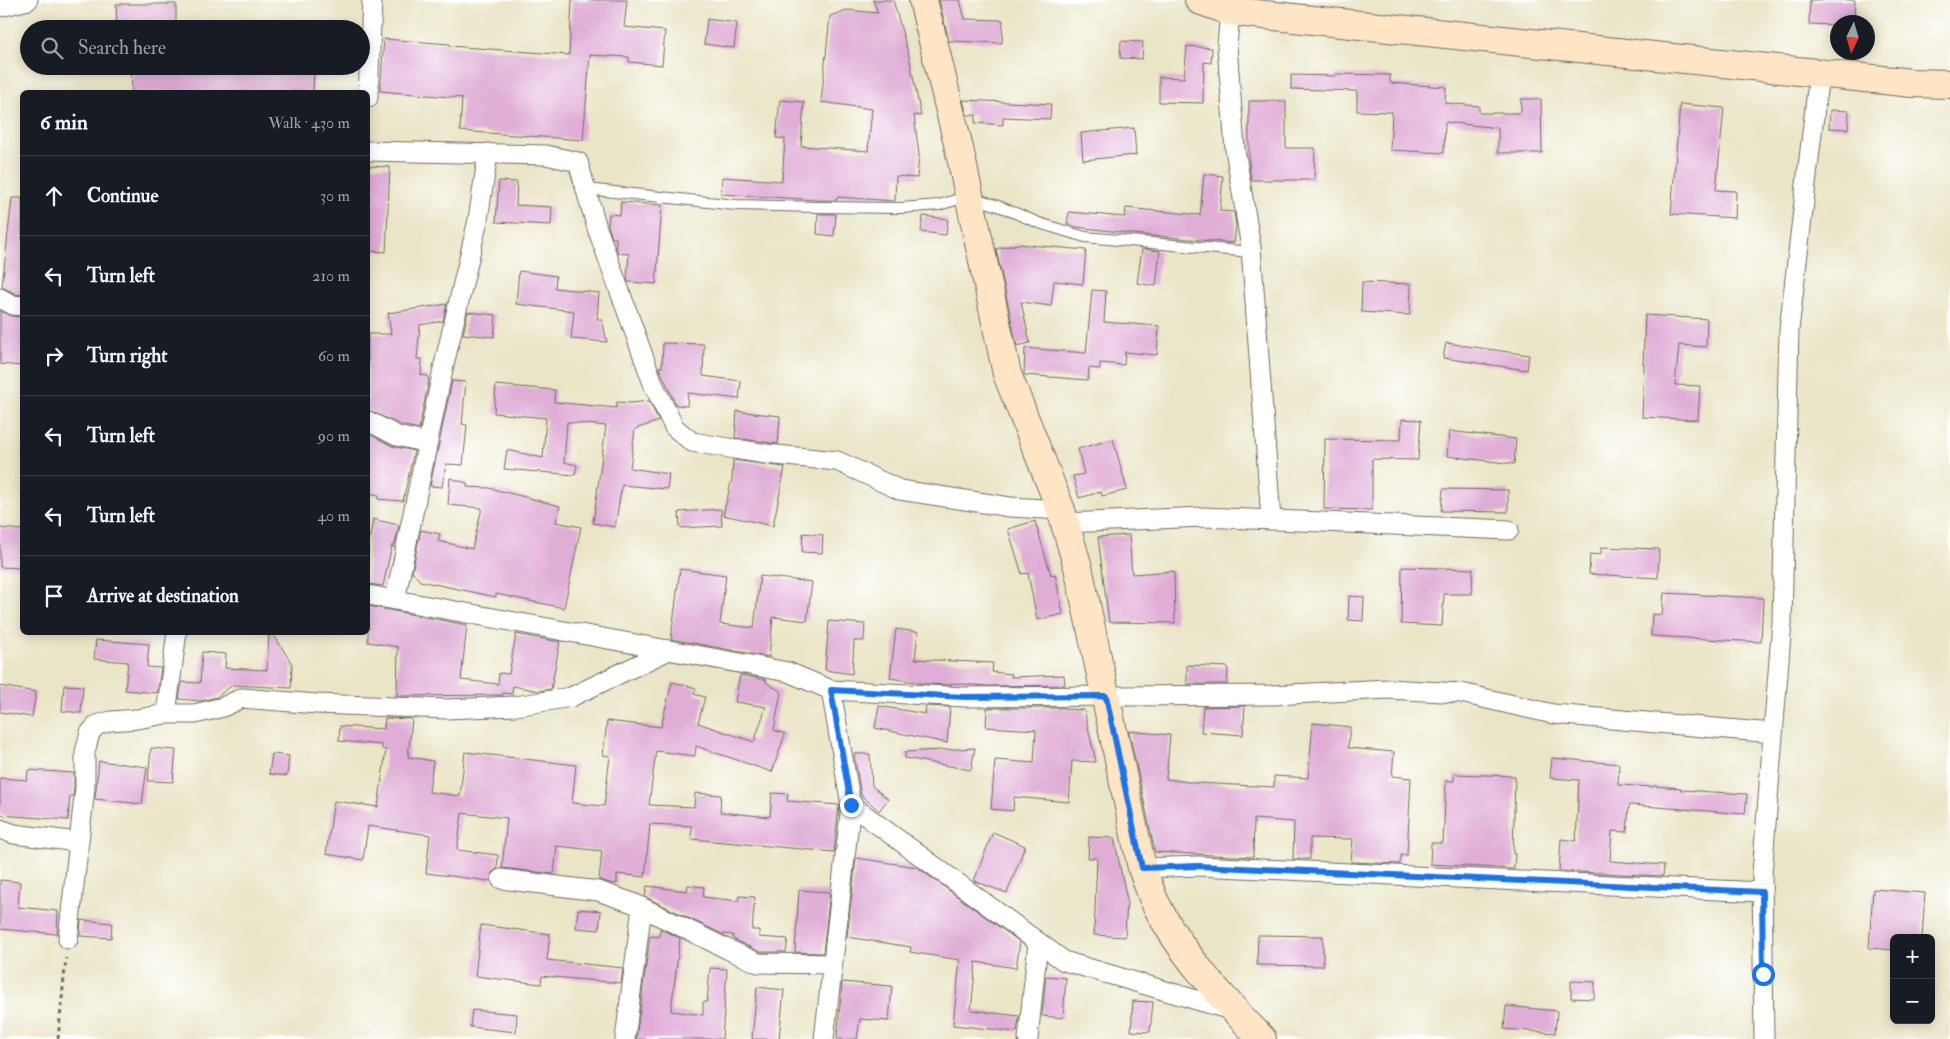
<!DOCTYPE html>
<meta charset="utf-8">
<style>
body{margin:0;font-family:"IM FELL Double Pica",serif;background:#20242c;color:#f1f3f6}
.controls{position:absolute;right:15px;bottom:15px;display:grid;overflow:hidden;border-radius:8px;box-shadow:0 2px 12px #0003}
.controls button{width:45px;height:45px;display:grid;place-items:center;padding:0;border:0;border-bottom:1px solid #363941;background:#171b24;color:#f1f3f6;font:25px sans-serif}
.compass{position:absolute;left:1830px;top:15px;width:45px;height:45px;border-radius:50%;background:#171b24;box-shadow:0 2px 12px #0003;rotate:185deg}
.stop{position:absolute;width:15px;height:15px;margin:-11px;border:4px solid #1a73e8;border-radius:50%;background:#fff}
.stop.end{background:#1a73e8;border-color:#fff;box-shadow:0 1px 5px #0008}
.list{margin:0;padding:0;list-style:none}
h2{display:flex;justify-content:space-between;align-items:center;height:65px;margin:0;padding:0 20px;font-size:21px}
h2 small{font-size:16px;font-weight:400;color:#9ea1a6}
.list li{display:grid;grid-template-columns:32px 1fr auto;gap:15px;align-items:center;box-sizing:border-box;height:80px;padding:0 20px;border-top:1px solid #363941}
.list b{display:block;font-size:19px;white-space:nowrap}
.list em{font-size:16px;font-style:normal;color:#9ea1a6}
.icon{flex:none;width:28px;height:28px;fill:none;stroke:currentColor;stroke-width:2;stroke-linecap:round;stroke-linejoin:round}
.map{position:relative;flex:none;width:1950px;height:1039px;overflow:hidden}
.search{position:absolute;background:#171b24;box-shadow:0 2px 12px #0003;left:20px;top:20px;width:350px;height:55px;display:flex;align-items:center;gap:12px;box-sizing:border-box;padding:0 18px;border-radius:28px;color:#9ea1a6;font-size:19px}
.panel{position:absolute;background:#171b24;box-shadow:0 2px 12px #0003;left:20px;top:90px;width:350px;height:545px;border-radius:8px}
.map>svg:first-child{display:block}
.building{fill:#e0add7}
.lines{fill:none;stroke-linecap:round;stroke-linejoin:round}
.lane-casing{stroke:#6e6c61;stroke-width:12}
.street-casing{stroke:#6e6c61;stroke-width:21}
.secondary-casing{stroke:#6e6c61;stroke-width:30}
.path{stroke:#6e6c61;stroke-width:3;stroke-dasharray:4 4;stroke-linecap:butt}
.lane{stroke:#fff;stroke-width:10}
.street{stroke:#fff;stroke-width:19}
.secondary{stroke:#fde5c5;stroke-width:28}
.route{stroke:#1a73e8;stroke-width:6}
</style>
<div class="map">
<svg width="1950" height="1039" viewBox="0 0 1950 1039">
<rect width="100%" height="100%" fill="#fff"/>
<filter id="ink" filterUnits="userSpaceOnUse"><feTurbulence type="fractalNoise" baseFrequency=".02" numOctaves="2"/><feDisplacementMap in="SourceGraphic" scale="10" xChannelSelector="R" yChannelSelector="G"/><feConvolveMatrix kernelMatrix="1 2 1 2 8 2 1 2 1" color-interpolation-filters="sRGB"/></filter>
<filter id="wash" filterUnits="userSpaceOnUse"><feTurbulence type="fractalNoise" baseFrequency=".0096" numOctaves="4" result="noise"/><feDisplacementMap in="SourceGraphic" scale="20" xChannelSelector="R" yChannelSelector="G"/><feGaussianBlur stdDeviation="1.12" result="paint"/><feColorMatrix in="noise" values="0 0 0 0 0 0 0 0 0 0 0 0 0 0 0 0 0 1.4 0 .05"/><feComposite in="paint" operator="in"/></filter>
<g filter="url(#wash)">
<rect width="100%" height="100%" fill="#eae5c6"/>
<g id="blocks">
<path class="building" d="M572,0H627L624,27L665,31L662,65L629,62V57L590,55L583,140L460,131L462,98L380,91L384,39L450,44V46L569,55Z
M873,0H893L909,56L921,116L914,115L919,155L917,178L896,176L895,201L837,197V200H817L721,194L722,177L782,181L785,139L776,138L780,100L804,102L801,146L868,151L872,109L821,102L830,16L847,10L878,13Z
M939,0H960L965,19L1003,20L1002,43L949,41Z
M1810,0H1855L1854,22H1838V25L1809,24Z
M116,4H176V29H117Z
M707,19L737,23L734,48L704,44Z
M1121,41L1143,42L1142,59L1120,58Z
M1187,46L1212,48L1211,63L1204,62L1203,103L1159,102V77L1184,78Z
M131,66H314L313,92H132Z
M1335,74L1390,75V83L1446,87L1445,103L1479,106V113H1521V99H1541L1542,153H1498V128L1445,122L1444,153L1390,150L1392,112L1357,111V91L1291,89V75L1335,76Z
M963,100L1051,104L1050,119L1003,117V125L975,123L976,115H967Z
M1249,101H1286V148H1315L1314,180H1251L1249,163Z
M1680,104L1724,108L1716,190L1736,191L1735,218L1671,214Z
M1830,110L1849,111L1848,129L1829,128Z
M1134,128L1136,155L1083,160L1081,133Z
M368,166L390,167L386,252L368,251Z
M1204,174L1223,176L1220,211L1234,212L1236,226L1234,243L1144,235L1077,227L1067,224L1069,212L1125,217L1126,208L1200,215Z
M499,181L517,182L516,205L552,207L551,225L496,222Z
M12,198H22V255L20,273H22V295L16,294L2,287Z
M621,202L662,205L656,284L628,282L627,278L629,254L618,253L616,247V238H612L608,226L609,214L620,215Z
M818,214H836L834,236L817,234Z
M923,216L948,219L946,235L921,232Z
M1018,244L1086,250L1083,284L1054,281L1051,306L1021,302L1030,343L1017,346L996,249Z
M1142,249L1160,251L1156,286L1137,283Z
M519,271L556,276L555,288L599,293L597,319H602L607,342L571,339L574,311L516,304Z
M1362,282L1411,284L1410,315L1361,312Z
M1092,290L1106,291L1104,322L1159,326L1157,355L1125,352L1124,365L1100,363V369L1089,368L1088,380L1024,375L1025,348L1086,353Z
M447,304L443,321L420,325L417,359H422L421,375L428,376V379H429L419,429L401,425L368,410V334H391L388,313Z
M0,311L11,316L22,317V366L0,364Z
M468,312L496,315L494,337L463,334Z
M1645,315L1707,319L1706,347L1679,345L1675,385L1700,386L1698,420L1642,417L1644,364H1643Z
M663,343L704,344L703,376L741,381L739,399L688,393L687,406L676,405L659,367H662Z
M1446,343L1529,355L1527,370L1443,358Z
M452,381L466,382L462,424L467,425L463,465L446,464L442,487L430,486Z
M496,385L555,390L554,402L616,408L617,402L631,403L649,401L659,421L635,429L630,468L669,474L667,489L622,485L615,527L593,523L606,426L567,422L564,462L577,465L575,475L504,469L507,450L543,458L546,418L494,413Z
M737,411L780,416L778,444L735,438Z
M1402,419L1421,420L1418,460L1372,459V510L1324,509L1325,439L1401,440Z
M1449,431L1516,439L1514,464L1447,456Z
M368,433L392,446L414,451L403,501L378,499L379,495L368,493Z
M1113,439L1127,490L1102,496L1101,492L1079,498L1073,476L1084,474L1078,449Z
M733,460L785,467L773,526L723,515L732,479Z
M450,478L467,483V487L489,488L560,506L556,522L581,527L564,608L496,594V597L420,581L412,571L421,530L440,534L438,541L472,549L482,508L448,505Z
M1443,489L1508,490V512L1441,511Z
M721,509L722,526L680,528L679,512Z
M372,519L399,525L394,548L392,545L383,586L368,584V537H370L373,520Z
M1035,521L1051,575L1055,574L1063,614L1037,620L1028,573L1022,574L1008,529Z
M0,528L22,530V568L0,567Z
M803,533L823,535L822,553L802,552Z
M1129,535L1132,574L1174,571L1175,623L1109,622L1098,537Z
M1601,547L1659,549L1658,578L1589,574L1590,554L1601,555Z
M1402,567L1473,569L1472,594H1444L1442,626L1401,624Z
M680,569L726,575L720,624L754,628L760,576L812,582L807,621L773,617L769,657L671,639Z
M1664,593L1763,598L1761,642L1651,636L1652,614L1662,615Z
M1349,596L1364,597L1363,621L1348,620Z
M368,606L467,625L461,680L498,684L499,673L509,674L516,634L560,642L551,689L539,691L513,686L512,694L503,693V695L397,696L398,647L368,642Z
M829,621L865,624L864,641H854L852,674L825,670Z
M896,629L918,632L915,659L993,663L992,672L1012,674L1011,677L1064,675L1065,685L987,686L951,683V685L927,684L890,678Z
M269,632H272L292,664L291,688L232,685L217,697L201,701L179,699L182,682L200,683L202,652L226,654L225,668L267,670Z
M96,640L149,644L147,667L161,668L157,693L125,690L128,662L94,659Z
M1187,665L1228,667L1227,684H1187Z
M740,675L767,680L766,682L781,692L774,730L785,734L772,772L696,746L695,756L656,751L649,805L694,807L695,793L721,795L720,812L770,817L772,793L788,794L787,801L839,805L834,852L691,839L692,826L650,824L645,877L617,874V884L610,883L599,880L602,851L557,846L554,874L502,868L507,818L462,813L457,850L498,855L497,869L492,873L490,881L426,873L430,835L368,826L363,860L326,854L334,801L378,807L386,750L382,749V745L339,741L340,726L384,729L385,718L412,719L408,757L433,761L429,792L460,796L465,752L576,765L572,803L604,806L610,756L603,755L607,721L661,727L672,682L696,688L694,694L705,697L698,723L754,742L766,707L735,702Z
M64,685L83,686L81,713L62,711Z
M0,686L36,692L32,717L0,712Z
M879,706L925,714L926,706L950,707L947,743L875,728Z
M1245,706L1243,735L1201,732L1203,707Z
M987,708H1065V709L1084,710L1096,762L1072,761L1069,802L1014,797L1013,811L991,809L995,760L1034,763L1036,730L986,727Z
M1313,723L1350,727L1348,748L1394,752L1392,776L1411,778L1407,855H1401L1400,864L1351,862L1353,839L1310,838V859H1293L1294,822L1254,819L1253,857L1155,852L1129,731L1170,735L1166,779L1196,783L1274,787V776L1308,778Z
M151,748L176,750L173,782L148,781Z
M975,748L971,770L905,758V752Z
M272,754L289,756L287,776L269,774Z
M854,754H870L872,786L888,799L879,811L861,795Z
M1552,758L1619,764L1618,785L1653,787V786L1681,788V790L1747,794L1745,814L1631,805L1629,806L1627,832L1612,831L1610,861L1664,865L1663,876L1559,871L1561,839L1576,841L1579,780L1550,778Z
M99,761L147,767L142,804L95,799Z
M28,770L74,773V787L73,796H70L68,820L0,815V778L27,780Z
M1454,774L1515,776L1513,854H1515L1514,869L1430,864L1431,843H1443L1446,781H1454Z
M993,832L1025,846L1007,893L974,881Z
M1089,837L1114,838L1127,900L1125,937L1094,935L1097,858H1088Z
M856,858L917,867L1020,942L1016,968L976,962L971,1010L1019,1016L1017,1032L953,1025L960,960L910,952L911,947L847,937Z
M0,880L20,882L18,907L58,911L57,934L0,929Z
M688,885L704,887L703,897L739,901V896L755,897L752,930H759V937L788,939L786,952H760L733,939V935L722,934L645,897L647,886L687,891Z
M1873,889L1925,893L1922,938H1894V950L1869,948Z
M799,890L830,892L823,953L795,952Z
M578,909L601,911L599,930L576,928Z
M81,920L112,923L111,938L80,936Z
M481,925L550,934L547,960L623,968L621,983L542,976L541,984L475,976Z
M660,929L680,938L671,1011L703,1015V1002H707L710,968L727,969L722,1039H636L650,936L659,937Z
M1258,935L1323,936V966L1257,965Z
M1046,976L1066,978L1063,1018L1042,1016Z
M1571,981L1595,982L1594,999L1571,998Z
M842,982L892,986L889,1021L860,1019L857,1039H837Z
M757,987L784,990L779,1039H752Z
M1133,1001L1153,1002L1150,1032L1131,1031Z
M1506,1006L1557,1011L1555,1033L1504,1029Z
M472,1010L517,1014L516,1032L470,1027Z"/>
</g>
</g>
<g filter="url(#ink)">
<use href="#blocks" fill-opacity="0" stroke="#6e6c61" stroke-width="1"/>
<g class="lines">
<g class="lane-casing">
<path id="lane" d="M586,189L736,205L817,207L901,208L939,205L969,196L1001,207L1039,223L1085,237L1251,252"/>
</g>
<g class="street-casing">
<path id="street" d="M0,7L28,0
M1230,11L1227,46L1235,149L1251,248L1271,520
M368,98L372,0
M368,151L546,155L578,162L597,228L654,386L674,427L692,442L766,454L837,461L900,490L1010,507L1061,510
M0,298L13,305L22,306
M368,421L397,436L428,443
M1065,523L1203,517L1509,530
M368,595L788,672L831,690L965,697L1273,695L1388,689L1461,693L1553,714L1773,733
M395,600L443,369L478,220L488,153
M166,714L177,632
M851,805L1064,961L1234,1011
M0,829L14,834L78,842
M1142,868L1198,866L1762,892
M501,879L598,891L633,903L727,949L758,963L832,964
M68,939L85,788V752L90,733L97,725L111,721L137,719L166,714H195L223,707L242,698L317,704L447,709L516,706L571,697L669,650
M625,1039L642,907
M824,1039L851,805L831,690
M1028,1039L1038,942
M1764,1039L1762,874L1782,622L1789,330L1819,73"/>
</g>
<g class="secondary-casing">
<path id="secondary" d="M923,0L959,148L1007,374L1061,510L1078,567L1142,868C1146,879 1150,890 1154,900C1178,951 1223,999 1262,1039
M1199,0L1230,11L1246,13L1912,83L1950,84"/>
</g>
<path class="path" d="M58,1039L66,958"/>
<use href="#lane" class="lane"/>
<use href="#street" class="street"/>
<use href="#secondary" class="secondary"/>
</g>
</g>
<g class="lines" filter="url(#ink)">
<path class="route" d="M851,805L831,690L965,697L1106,696L1142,868L1198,866L1762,892L1763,974"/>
</g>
</svg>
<div class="controls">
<button>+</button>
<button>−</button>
</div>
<svg class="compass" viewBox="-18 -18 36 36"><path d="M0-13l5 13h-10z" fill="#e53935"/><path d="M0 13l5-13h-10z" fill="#9ea1a6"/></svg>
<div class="stop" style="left:1763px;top:974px"></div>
<div class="stop end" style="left:851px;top:805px"></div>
<div class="search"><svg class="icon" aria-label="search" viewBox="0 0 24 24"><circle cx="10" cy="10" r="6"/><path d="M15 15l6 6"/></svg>Search here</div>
<section class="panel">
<h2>6 min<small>Walk · 430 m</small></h2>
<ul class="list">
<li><svg class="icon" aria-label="ahead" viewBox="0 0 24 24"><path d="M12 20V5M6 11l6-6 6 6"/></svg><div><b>Continue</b></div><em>30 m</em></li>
<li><svg class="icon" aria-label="left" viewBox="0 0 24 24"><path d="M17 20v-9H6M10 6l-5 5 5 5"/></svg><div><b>Turn left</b></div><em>210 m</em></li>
<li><svg class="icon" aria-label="right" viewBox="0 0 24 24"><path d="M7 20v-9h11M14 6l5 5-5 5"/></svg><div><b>Turn right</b></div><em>60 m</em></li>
<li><svg class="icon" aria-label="left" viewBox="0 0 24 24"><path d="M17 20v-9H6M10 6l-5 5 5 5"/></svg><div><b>Turn left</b></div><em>90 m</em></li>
<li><svg class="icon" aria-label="left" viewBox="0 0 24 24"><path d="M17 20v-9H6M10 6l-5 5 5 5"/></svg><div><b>Turn left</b></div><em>40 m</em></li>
<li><svg class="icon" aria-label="arrive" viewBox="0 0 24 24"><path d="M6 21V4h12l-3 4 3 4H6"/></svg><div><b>Arrive at destination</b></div></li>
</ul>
</section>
</div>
